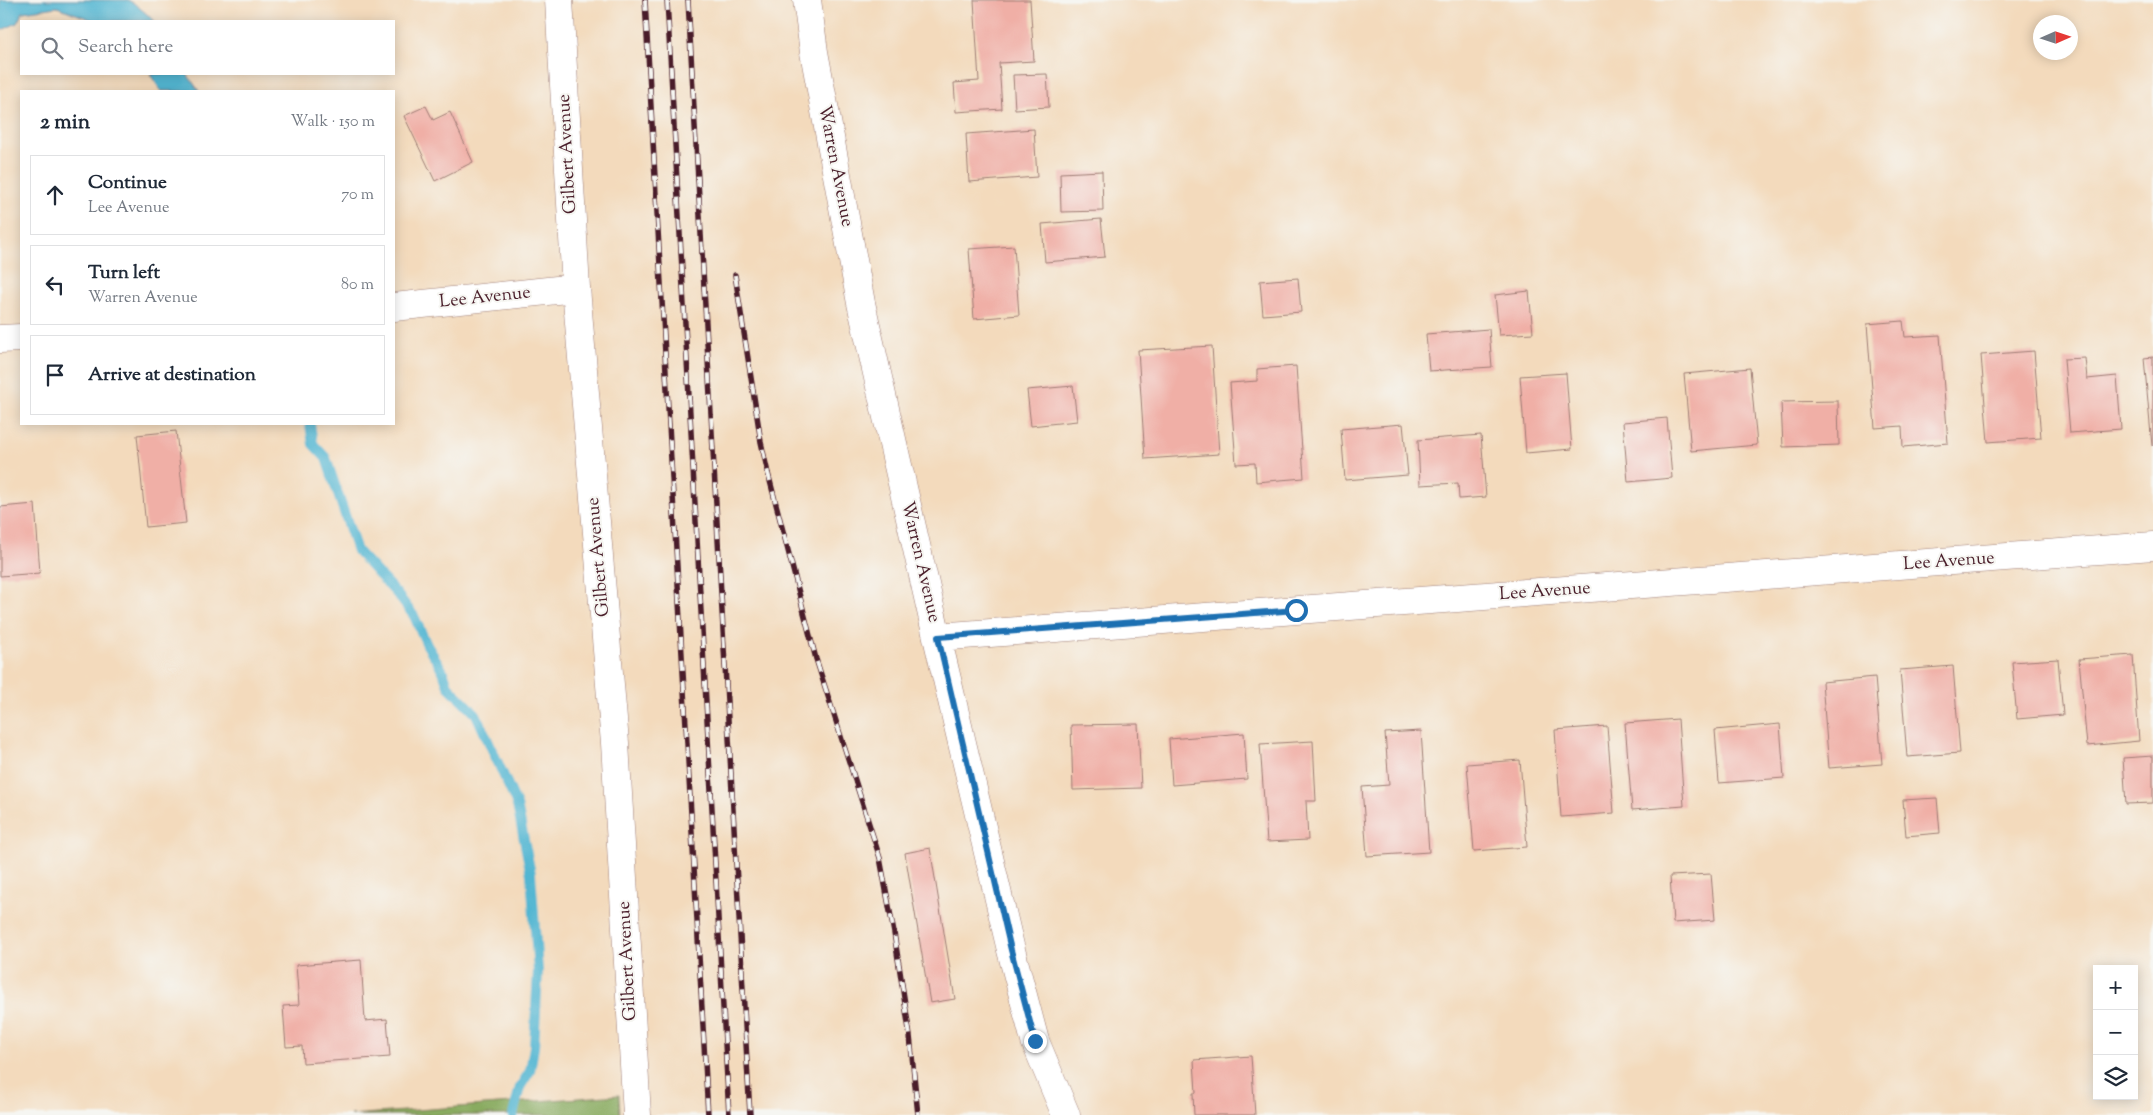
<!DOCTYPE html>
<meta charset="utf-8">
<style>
body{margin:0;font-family:"Sorts Mill Goudy",serif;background:#f2f2f3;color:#1f2937}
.controls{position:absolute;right:15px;bottom:15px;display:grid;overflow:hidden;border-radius:0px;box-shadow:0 2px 12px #0003}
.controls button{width:45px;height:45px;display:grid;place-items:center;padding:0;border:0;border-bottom:1px solid #e0e1e3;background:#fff;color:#1f2937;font:25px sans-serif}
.compass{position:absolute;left:2033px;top:15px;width:45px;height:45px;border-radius:50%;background:#fff;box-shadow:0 2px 12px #0003;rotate:87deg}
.stop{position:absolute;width:15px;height:15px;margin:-11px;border:4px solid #1f6fb2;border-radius:50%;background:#fff}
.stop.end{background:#1f6fb2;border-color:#fff;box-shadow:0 1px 5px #0008}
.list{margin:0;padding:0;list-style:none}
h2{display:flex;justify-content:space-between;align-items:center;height:65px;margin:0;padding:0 20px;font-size:21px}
h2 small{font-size:16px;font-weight:400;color:#747a83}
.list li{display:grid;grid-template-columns:32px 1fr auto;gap:15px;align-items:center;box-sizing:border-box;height:80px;margin:0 10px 10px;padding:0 10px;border:1px solid #e0e1e3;border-radius:0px}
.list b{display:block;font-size:19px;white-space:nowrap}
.list p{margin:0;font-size:16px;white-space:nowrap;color:#747a83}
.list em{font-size:16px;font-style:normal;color:#747a83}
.icon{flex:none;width:28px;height:28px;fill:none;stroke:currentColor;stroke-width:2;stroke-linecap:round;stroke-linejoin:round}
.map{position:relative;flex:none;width:2153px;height:1115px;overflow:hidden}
.search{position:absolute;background:#fff;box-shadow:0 2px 12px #0003;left:20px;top:20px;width:375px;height:55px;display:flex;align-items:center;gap:12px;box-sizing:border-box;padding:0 18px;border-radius:0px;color:#747a83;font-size:19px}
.panel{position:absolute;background:#fff;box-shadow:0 2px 12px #0003;left:20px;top:90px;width:375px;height:335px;border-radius:0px}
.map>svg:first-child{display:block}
.forest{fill:#89ab60;stroke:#6a6546}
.water{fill:#53b6d2;stroke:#4e6a7e}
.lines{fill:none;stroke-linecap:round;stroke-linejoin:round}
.stream{stroke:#53b6d2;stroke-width:10}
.building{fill:#f0afa6}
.minor-casing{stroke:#9e7c74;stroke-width:29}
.minor{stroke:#fff;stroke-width:28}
.rail-casing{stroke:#4a1f2b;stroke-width:5.5}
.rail{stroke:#f6f6f2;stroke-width:4;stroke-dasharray:11;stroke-linecap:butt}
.route{stroke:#1f6fb2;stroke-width:6}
.labels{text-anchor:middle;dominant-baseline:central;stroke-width:4;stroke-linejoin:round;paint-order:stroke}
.street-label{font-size:18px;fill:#4a1f2b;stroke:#f6f6f2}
</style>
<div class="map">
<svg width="2153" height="1115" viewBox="0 0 2153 1115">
<rect width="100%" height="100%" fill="#f6f6f2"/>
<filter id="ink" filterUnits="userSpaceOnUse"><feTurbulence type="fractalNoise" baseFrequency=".02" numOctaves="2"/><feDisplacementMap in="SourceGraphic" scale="10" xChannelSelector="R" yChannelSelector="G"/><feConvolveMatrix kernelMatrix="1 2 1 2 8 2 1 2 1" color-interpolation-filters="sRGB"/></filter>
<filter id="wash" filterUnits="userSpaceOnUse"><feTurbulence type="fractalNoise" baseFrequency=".0096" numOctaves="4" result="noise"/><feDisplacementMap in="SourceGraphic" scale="20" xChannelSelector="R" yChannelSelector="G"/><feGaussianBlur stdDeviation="1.12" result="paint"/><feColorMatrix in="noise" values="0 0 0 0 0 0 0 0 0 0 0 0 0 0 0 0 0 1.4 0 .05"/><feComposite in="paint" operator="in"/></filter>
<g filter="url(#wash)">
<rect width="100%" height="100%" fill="#f3dabc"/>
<path class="forest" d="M619,1095L620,1115H350Z"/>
<path class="water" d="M0,0H128L135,4L155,21H95L57,7L23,12L17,23L0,31Z
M150,74H187L199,91H161Z"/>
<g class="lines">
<path class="stream" d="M310,424L313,444L326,458L357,551L397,594L414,616L427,645L443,671L448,686L476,714L517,805L531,874L538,971L534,1047L530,1071L520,1087L513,1115"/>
</g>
<g id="blocks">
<path class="building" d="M974,0H1030L1034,61L999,63L1002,109L956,112L954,83L979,81Z
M1047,74L1049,107L1015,109L1013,75Z
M426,106L433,120L450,112L473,162L435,181L404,116Z
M1034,129L1037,177L969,182L966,134Z
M1102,171L1103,211L1061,212L1060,173Z
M1101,219L1105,257L1045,262L1042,224Z
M1014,246L1019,315L974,319L969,249Z
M1298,278L1301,312L1263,315L1260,281Z
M1529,291L1533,333L1499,335L1495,295Z
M1903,321L1905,337L1940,335L1948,443L1903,447L1902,426L1875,428L1867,324Z
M1489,329L1492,367L1429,371L1426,334Z
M1212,346L1219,454L1145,459L1138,350Z
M2034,351L2041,438L1988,442L1981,355Z
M2153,357V445L2152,446L2144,358Z
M2085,358L2087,379L2117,376L2121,429L2070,433L2064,359Z
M1296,366L1304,478L1256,482L1255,463L1236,464L1230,383L1257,381V369Z
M1750,368L1757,445L1691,451L1684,374Z
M1566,373L1572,449L1526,453L1520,376Z
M1073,386L1077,421L1031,426L1027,390Z
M1838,401L1839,445L1783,447L1781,402Z
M1667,418L1672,478L1628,482L1623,422Z
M1403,424L1408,475L1345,480L1341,429Z
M176,431L186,523L146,527L137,435Z
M1481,435L1486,497L1459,499L1458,483L1420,485L1418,440Z
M35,504L40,573L0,576V507Z
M2133,655L2139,741L2087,746L2079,659Z
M2058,659L2063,715L2017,719L2012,662Z
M1953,666L1960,753L1907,757L1900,670Z
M1875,677L1882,764L1829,768L1822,682Z
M1678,719L1684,806L1632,810L1625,723Z
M1138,724L1141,788L1073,790L1071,725Z
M1780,724L1784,778L1719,783L1715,730Z
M1607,726L1614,813L1561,817L1555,730Z
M1421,731L1429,852L1367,856L1362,787L1389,785L1385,733Z
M1244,733L1247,779L1172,785L1169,739Z
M1313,741L1316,801H1306L1308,840L1267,842L1260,744Z
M2153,756V803L2126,804L2123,758Z
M1520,760L1527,847L1474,851L1467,764Z
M1937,798L1940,833L1906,836L1903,800Z
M930,848L955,999L930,1003L905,853Z
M1711,874L1715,920L1673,923L1670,876Z
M361,960L365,1021L387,1019L390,1057L303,1063L302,1046L286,1047L283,1006L299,1005L296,965Z
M1251,1056L1255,1115H1194L1193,1093H1196L1194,1060Z"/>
</g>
</g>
<g filter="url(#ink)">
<use href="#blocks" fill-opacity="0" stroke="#9e7c74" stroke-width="1"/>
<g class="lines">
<g class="minor-casing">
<path id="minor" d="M559,0L576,288L615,743L637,1115
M807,0L814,52L861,303L937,637L1011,950L1035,1041L1066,1115
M394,307L576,288
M0,339L21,338
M937,637L2153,546"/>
</g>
<use href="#minor" class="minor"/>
<g class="rail-casing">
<path id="rail" d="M645,0L708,1115
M667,0L729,1115
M688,0L750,1115
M735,275L761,442L768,473L816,659L880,858L894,933L910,1036L918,1115"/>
</g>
<use href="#rail" class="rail"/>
</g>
</g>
<g class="lines" filter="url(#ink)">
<path class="route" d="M1035,1041L1011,950L938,637L1296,610"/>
</g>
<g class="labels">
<g class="street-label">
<text transform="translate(568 154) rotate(-93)">Gilbert Avenue</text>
<text transform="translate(835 166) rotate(79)">Warren Avenue</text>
<text transform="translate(485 298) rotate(-6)">Lee Avenue</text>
<text transform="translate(599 557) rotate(-95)">Gilbert Avenue</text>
<text transform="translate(920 562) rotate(77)">Warren Avenue</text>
<text transform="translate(1949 562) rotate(-4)">Lee Avenue</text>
<text transform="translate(1545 592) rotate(-4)">Lee Avenue</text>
<text transform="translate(628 961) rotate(-93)">Gilbert Avenue</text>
</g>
</g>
</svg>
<div class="controls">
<button>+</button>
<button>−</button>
<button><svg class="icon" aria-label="layers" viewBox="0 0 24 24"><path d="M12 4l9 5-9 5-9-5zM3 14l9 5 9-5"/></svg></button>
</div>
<svg class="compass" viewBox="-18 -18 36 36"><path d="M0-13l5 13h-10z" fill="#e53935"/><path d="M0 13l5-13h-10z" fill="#747a83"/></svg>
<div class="stop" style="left:1296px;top:610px"></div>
<div class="stop end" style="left:1035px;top:1041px"></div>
<div class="search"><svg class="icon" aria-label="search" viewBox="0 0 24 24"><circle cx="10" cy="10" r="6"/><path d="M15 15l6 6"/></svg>Search here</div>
<section class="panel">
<h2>2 min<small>Walk · 150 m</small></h2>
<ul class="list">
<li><svg class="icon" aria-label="ahead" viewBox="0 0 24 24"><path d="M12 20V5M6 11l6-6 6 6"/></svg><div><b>Continue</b><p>Lee Avenue</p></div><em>70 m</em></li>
<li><svg class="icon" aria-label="left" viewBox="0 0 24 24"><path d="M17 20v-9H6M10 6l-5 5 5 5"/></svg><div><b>Turn left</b><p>Warren Avenue</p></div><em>80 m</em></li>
<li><svg class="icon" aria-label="arrive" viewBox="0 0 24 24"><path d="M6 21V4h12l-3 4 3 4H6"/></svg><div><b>Arrive at destination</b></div></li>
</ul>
</section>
</div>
